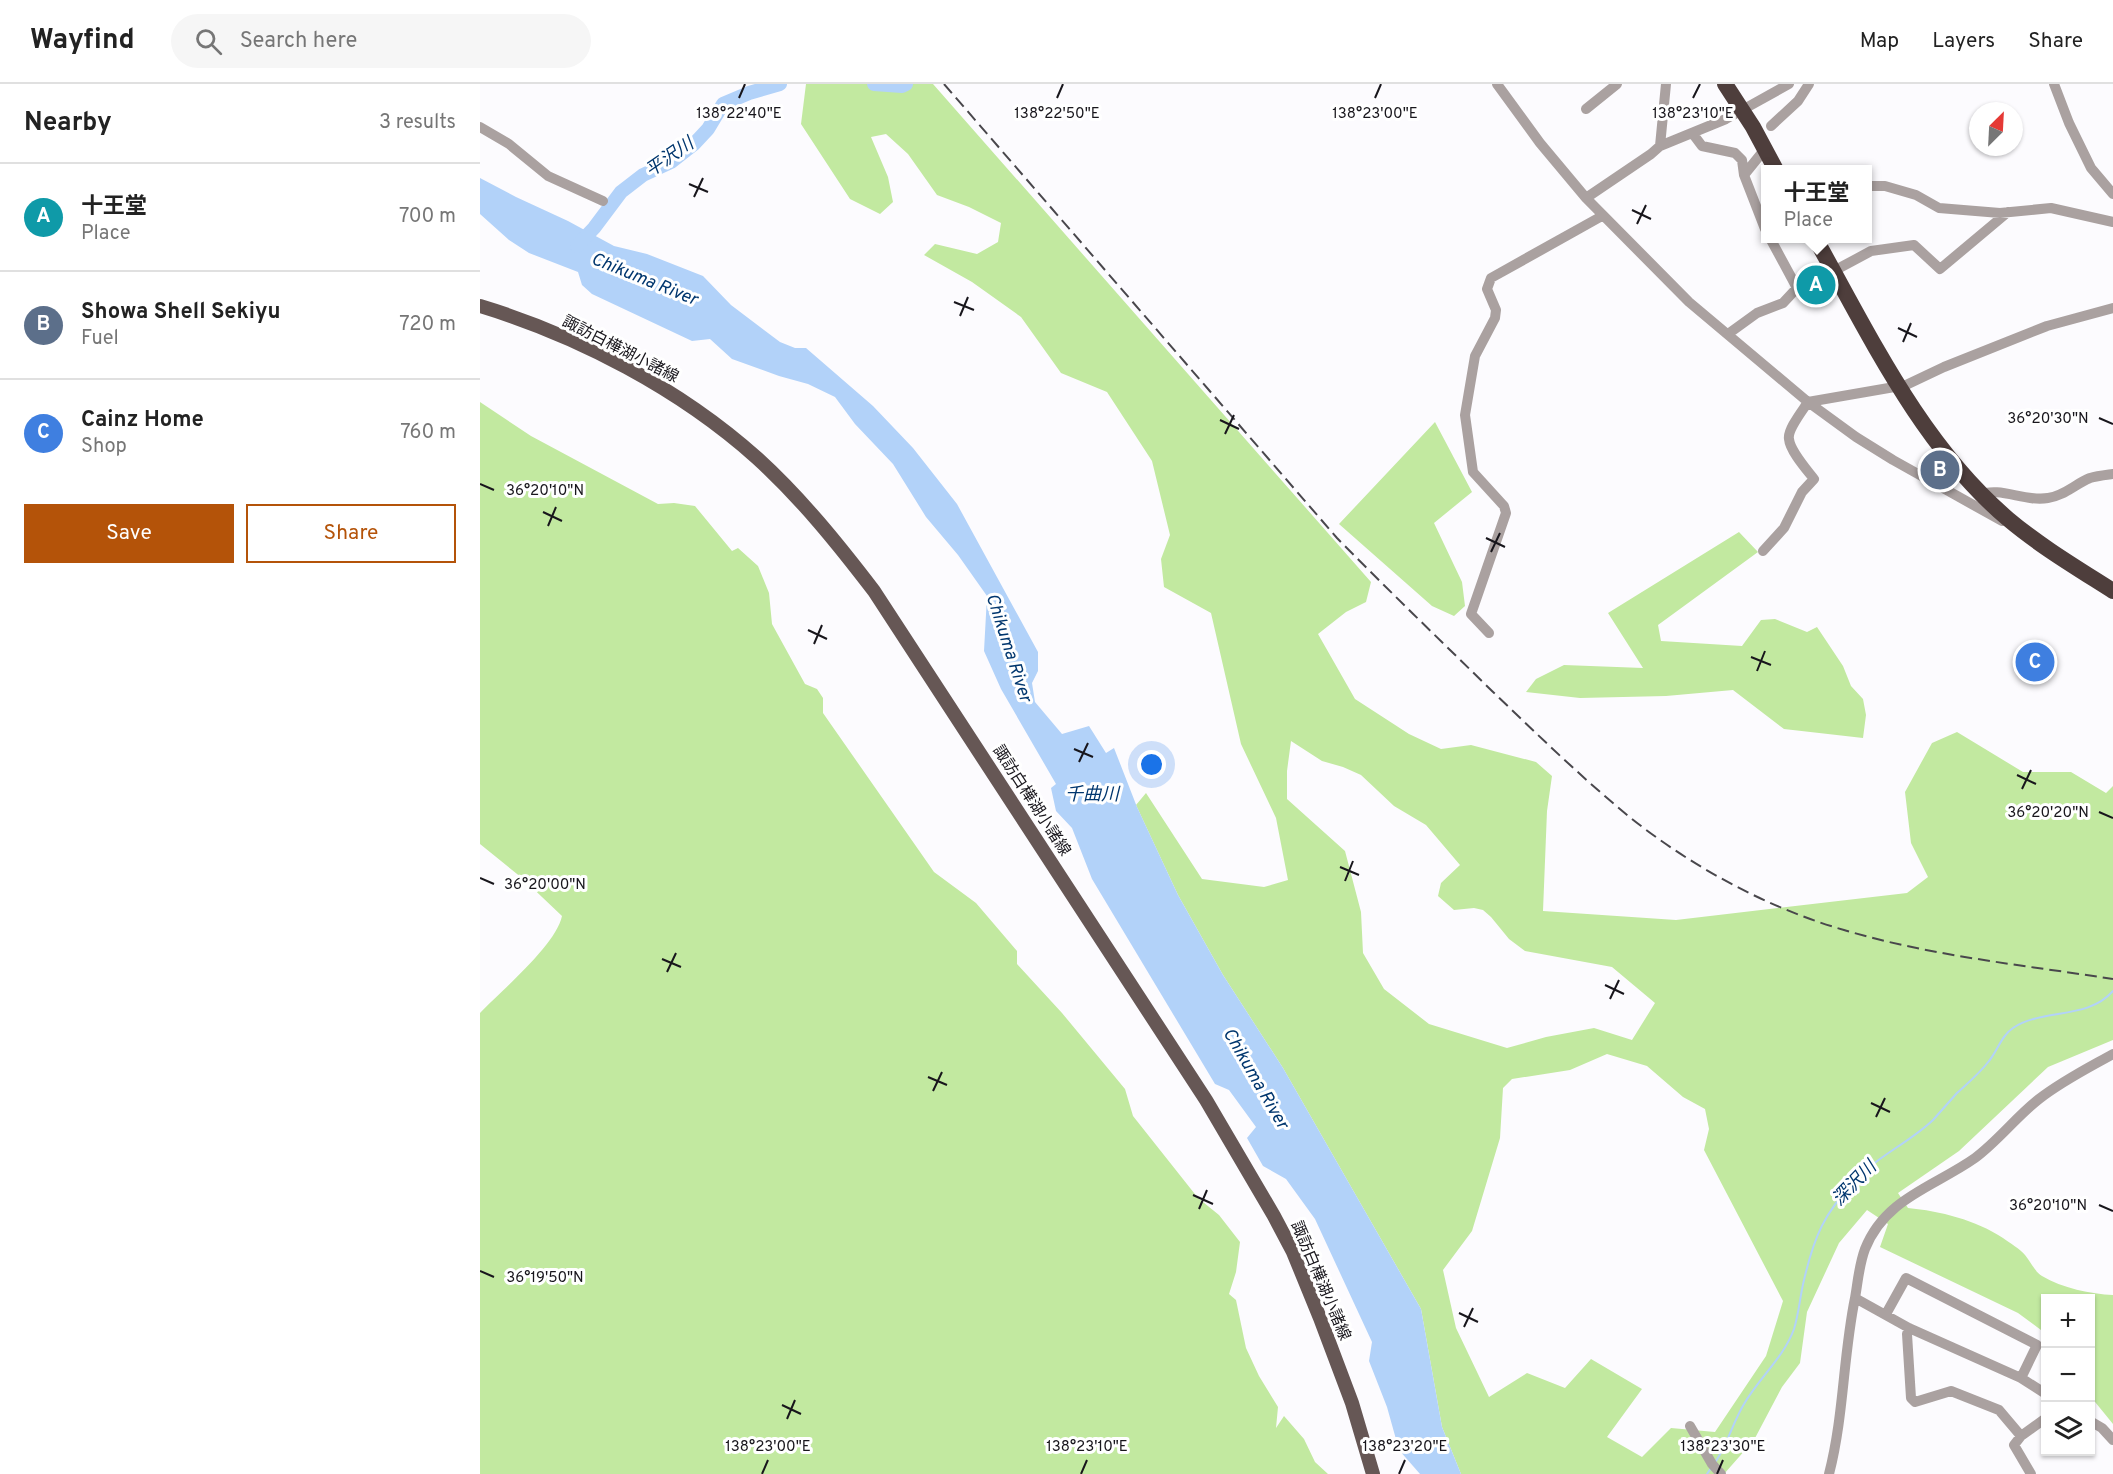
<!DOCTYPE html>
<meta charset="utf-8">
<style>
body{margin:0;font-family:Overpass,"Noto Sans JP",sans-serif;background:#f6f6f6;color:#222}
.controls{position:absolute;right:18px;bottom:18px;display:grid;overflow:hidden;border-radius:0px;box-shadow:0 2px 4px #0004}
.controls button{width:54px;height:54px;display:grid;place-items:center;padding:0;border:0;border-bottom:2px solid #e0e0e0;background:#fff;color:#222;font:30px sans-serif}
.compass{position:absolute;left:1489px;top:18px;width:54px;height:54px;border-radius:50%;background:#fff;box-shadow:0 2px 4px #0004;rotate:24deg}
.you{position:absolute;left:672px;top:681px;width:21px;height:21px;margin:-15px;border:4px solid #fff;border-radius:50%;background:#1a73e8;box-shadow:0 0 0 9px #1a73e833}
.badge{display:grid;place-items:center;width:39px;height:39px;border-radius:50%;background:#b45309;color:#fff;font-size:20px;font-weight:700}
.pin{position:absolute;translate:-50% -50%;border:3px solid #fff;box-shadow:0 2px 6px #0006}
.popup{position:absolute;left:1281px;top:81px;width:111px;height:78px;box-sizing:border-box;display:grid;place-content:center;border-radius:0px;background:#fff;filter:drop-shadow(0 2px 4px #0005);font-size:20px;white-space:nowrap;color:#767676}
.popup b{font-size:22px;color:#222}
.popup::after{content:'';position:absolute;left:50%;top:100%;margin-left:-12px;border:12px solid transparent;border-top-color:#fff}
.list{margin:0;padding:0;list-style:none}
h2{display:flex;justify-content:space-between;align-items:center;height:78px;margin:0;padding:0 24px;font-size:26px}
h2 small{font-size:20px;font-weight:400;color:#767676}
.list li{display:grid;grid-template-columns:39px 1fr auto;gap:18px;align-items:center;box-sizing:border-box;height:108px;padding:0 24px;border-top:2px solid #e0e0e0}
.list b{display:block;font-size:22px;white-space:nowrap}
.list p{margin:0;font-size:20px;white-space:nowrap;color:#767676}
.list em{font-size:20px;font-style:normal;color:#767676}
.actions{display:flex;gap:12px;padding:18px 24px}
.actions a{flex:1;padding:14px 0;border:2px solid #b45309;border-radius:0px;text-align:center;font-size:21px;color:#b45309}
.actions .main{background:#b45309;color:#fff}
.icon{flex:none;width:33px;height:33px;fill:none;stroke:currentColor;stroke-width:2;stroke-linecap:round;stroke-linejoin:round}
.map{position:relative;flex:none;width:1633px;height:1390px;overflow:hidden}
header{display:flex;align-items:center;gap:36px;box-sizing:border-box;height:84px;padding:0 30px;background:#fff;border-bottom:2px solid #e0e0e0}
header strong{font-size:28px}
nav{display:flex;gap:33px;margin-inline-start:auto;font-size:21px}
.search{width:420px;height:54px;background:#f6f6f6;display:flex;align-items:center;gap:15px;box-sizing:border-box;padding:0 21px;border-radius:33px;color:#767676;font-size:22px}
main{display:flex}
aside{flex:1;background:#fff}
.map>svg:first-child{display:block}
.green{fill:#c2e9a0;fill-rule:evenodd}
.water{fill:#b2d2f9}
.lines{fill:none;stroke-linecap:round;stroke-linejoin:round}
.stream{stroke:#b2d2f9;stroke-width:2}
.river{stroke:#b2d2f9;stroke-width:14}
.minor{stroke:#aaa1a0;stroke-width:10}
.major{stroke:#665755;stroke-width:14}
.highway{stroke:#4e3e3c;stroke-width:16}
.rail{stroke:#49474c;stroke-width:2;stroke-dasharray:12 6;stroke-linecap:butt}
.ticks{fill:none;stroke:#18161c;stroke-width:2}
.labels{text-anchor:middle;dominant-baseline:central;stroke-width:6;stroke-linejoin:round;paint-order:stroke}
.street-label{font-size:16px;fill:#18161c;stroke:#fff}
.water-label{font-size:18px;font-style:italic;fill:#00366e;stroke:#fff}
.ticks-label{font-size:15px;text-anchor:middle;fill:#18161c;stroke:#fff;stroke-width:6;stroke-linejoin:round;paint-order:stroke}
</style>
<header>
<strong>Wayfind</strong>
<div class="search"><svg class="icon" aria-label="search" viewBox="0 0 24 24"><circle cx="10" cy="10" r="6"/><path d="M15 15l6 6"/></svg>Search here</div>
<nav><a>Map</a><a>Layers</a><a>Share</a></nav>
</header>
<main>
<aside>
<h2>Nearby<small>3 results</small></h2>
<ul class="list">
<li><span class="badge" style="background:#0f9aa8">A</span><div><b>十王堂</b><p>Place</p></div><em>700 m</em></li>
<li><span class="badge" style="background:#5c6f8a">B</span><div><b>Showa Shell Sekiyu</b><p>Fuel</p></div><em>720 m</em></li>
<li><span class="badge" style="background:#3f7fe0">C</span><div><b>Cainz Home</b><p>Shop</p></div><em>760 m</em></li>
</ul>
<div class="actions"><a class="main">Save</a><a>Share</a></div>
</aside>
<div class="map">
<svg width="1633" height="1390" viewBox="0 0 1633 1390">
<rect width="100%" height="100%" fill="#fcfbfe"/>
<path class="green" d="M326,0H453L891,498L886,518L866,528L838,550L875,615L929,650L961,665L991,661L1056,678L1072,692L1067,727L1063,827L1196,836L1427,809L1448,793L1431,759L1425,708L1452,659L1477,648L1543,688H1591L1626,709L1633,702V956L1568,983L1479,1067L1418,1109L1428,1124C1460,1127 1496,1136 1523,1154C1530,1159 1540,1165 1545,1171C1551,1178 1554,1187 1562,1192C1582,1204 1611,1210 1633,1211V1340L1611,1313L1610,1214H1566L1565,1249L1538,1229L1400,1163L1408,1140L1387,1126L1359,1159L1327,1228L1320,1279L1302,1303L1274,1356L1244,1390H981L962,1343L941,1225L803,984L743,891L698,811L656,721L666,709L722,795L784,803L808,796L796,734L761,660L731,529L684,503L681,475L690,451L672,377L627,308L581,289L541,233L492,198L444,171L455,160L497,170L518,158L521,139L489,123L457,111L428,70L406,50L391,53L408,93L413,118L400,130L370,115L321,40ZM811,657L842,677L863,683L881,691L914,722L946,741L980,781L961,799L958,812L974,826L994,824L1003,826L1011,833L1029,855L1045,867L1132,883L1175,919L1152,956L1114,944L1066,953L1027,964L949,940L904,905L883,869L881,828L865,767L807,715V687ZM1127,970L1167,982L1203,1013L1225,1025L1229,1045L1224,1066L1303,1217L1286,1272L1235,1348L1191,1344L1162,1373L1127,1353L1162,1305L1111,1275L1085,1304L1047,1289L1009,1313L976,1244L963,1186L992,1147L1020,1054L1023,1004L1032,995L1090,986Z
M0,318L51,352L178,420L194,419L215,422L252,467L258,464L278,482L289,509L292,540L325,600L337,605L343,614V629L454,788L496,819L537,867V880L582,929L645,1005L653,1032L718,1114L739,1131L760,1158L756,1188L749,1210L756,1216L766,1264L779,1292L798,1323L796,1344L804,1332L824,1355L835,1378L848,1390H0V929C22,906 76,861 82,832L42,794L0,760Z
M955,338L992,408L954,439L982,498L985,522L974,532L952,522L859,440Z
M1259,448L1278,468L1178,541L1181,557L1262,562L1281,536L1295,535L1327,548L1337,543L1363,582L1371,602L1383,615L1386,631L1383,654L1304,645L1253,606L1186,612L1100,614L1046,608L1056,595L1084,581L1163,584L1128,529Z"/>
<path class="water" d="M0,94L36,113L88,137L134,162L167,170L223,192L251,221L300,258L315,264H326L393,322L433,364L477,420L558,568V587L552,599L555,618L582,650L609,642L626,669L634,664L657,723L698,811L743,891L803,984L941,1225L962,1343L981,1390H940L919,1366L907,1323L889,1277L892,1258L835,1135L806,1095L783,1082L767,1054L776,1043L749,1006L735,1000L612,795L592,744L576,727L571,704L576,700L521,605L504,567L507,512L478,471L446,433L413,380L375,340L355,313L328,300L299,292L252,275L230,255L212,257L112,210L102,201L98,188L49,169L29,156L0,130Z"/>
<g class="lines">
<path class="stream" d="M1236,1377C1248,1359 1253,1338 1264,1320C1279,1294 1304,1273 1314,1245C1319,1229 1320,1212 1324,1196C1334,1153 1344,1129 1375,1097C1397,1072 1429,1059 1453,1036C1461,1027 1469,1018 1477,1009C1488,999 1500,989 1509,977C1518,966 1521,952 1533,944C1563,924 1608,936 1633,907
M1227,1390L1231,1384"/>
<path class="river" d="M394,0L422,2L426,0
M97,162L114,144L141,108L163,91L191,78L214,60L228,45L243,20L269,9L300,0"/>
<path class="minor" d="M1017,0L1060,59L1106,114L1209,218L1328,318L1376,353L1413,376L1522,437
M1574,0L1589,39L1611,84L1633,110
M1106,25L1137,0
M1291,42L1318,17L1329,0
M0,43L29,60L68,92L123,117
M1213,50L1222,62L1255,69L1262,76L1264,91
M1180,62L1186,0
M1387,102H1405L1436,111L1459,124L1520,129L1571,124L1633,138
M1106,114L1171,70L1180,62L1246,35L1309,0
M1285,145L1264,91L1285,65
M1290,154L1317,204
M1248,250L1277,229L1303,219L1317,204L1335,197L1391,167L1434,161L1460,185L1528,128
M1328,318L1426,301L1464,283L1567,242L1633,224
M1499,411C1520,402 1544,418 1568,414C1584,412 1595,400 1610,394C1617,392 1626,391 1633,390
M1283,467L1304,444L1322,408L1334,395C1327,386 1310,367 1309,355C1307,346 1323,326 1328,318
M1009,549L991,530L1026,429L1024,422L993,388L985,331L995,272L1015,234L1016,226L1007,205L1011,194L1122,132
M1375,1214L1429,1244L1541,1294L1566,1310
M1406,1230L1426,1194L1557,1261L1541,1294
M1429,1244L1427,1250L1431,1314L1435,1318L1471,1307L1519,1326L1541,1352L1566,1334
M1610,1337L1622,1344L1633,1356
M1210,1342L1232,1380L1241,1390
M1541,1352L1534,1361L1551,1390
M1349,1390C1364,1332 1363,1272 1375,1214C1378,1197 1379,1181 1385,1165C1405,1114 1454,1103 1495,1074C1518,1057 1536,1033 1559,1015C1582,997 1608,984 1633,970"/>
<path class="major" d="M0,222C99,252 200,305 277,374C321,414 358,460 394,507L726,1016L794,1132L813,1168L840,1234L872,1319L893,1390"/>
<path class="highway" d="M1245,0L1273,43L1296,86
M1335,154C1390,252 1441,361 1528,435C1560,462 1597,484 1633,507"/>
<path class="rail" d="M464,0L857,454C908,506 960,556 1012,607C1058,651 1103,695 1152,735C1214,784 1288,824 1364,846C1451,872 1543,881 1633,895"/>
</g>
<path class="ticks" d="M259,14L265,0M577,14L583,0M895,14L901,0M1213,14L1220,0M209,100L228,108M214,113L223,94M1152,126L1171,135M1157,140L1166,121M474,218L494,226M480,232L488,213M1418,244L1437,253M1423,258L1431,239M1619,334L1633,340M740,336L759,345M745,350L754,331M0,400L14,406M63,428L82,437M68,442L76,423M1006,454L1025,463M1011,468L1020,449M328,546L347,555M334,560L342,541M1271,573L1291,581M1277,587L1285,567M594,665L613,673M599,678L608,659M1537,691L1556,700M1542,705L1551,686M1619,728L1633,734M860,783L879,791M0,794L14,800M865,797L873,777M182,875L201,883M187,888L196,869M1125,901L1144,910M1130,915L1139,896M448,993L467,1001M453,1007L462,988M1391,1019L1410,1028M1396,1033L1405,1014M713,1111L733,1120M1619,1121L1633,1127M719,1125L727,1106M0,1187L14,1193M979,1229L998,1238M984,1243L993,1224M302,1321L321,1330M307,1335L315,1316M282,1390L288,1376M601,1390L607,1376M919,1390L925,1376M1237,1390L1243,1376"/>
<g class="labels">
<g class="street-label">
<text transform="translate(140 266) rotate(27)">諏訪白樺湖小諸線</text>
<text transform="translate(551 717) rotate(57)">諏訪白樺湖小諸線</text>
<text transform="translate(840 1197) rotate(67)">諏訪白樺湖小諸線</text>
</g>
<g class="water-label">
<text transform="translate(190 74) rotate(-35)">平沢川</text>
<text transform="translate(164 196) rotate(22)">Chikuma River</text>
<text transform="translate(528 564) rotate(72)">Chikuma River</text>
<text x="612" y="711">千曲川</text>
<text transform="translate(775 995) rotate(60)">Chikuma River</text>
<text transform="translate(1375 1100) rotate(-46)">深沢川</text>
</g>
</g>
<g class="ticks-label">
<text x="577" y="34">138°22'50"E</text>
<text x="895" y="34">138°23'00"E</text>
<text x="259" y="34">138°22'40"E</text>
<text x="1213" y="34">138°23'10"E</text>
<text x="1568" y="339">36°20'30"N</text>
<text x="65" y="411">36°20'10"N</text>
<text x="1568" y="733">36°20'20"N</text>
<text x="65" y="805">36°20'00"N</text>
<text x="1568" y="1126">36°20'10"N</text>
<text x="65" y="1198">36°19'50"N</text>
<text x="288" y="1367">138°23'00"E</text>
<text x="607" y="1367">138°23'10"E</text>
<text x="925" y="1367">138°23'20"E</text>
<text x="1243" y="1367">138°23'30"E</text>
</g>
</svg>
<div class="controls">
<button>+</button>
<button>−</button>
<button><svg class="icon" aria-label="layers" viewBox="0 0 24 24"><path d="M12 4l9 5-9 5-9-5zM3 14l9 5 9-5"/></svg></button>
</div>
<svg class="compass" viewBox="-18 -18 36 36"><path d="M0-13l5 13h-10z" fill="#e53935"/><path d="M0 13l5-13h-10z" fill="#767676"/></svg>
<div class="you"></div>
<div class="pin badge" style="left:1336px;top:201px;background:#0f9aa8">A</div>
<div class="popup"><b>十王堂</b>Place</div>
<div class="pin badge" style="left:1460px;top:386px;background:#5c6f8a">B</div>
<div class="pin badge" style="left:1555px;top:578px;background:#3f7fe0">C</div>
</div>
</main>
